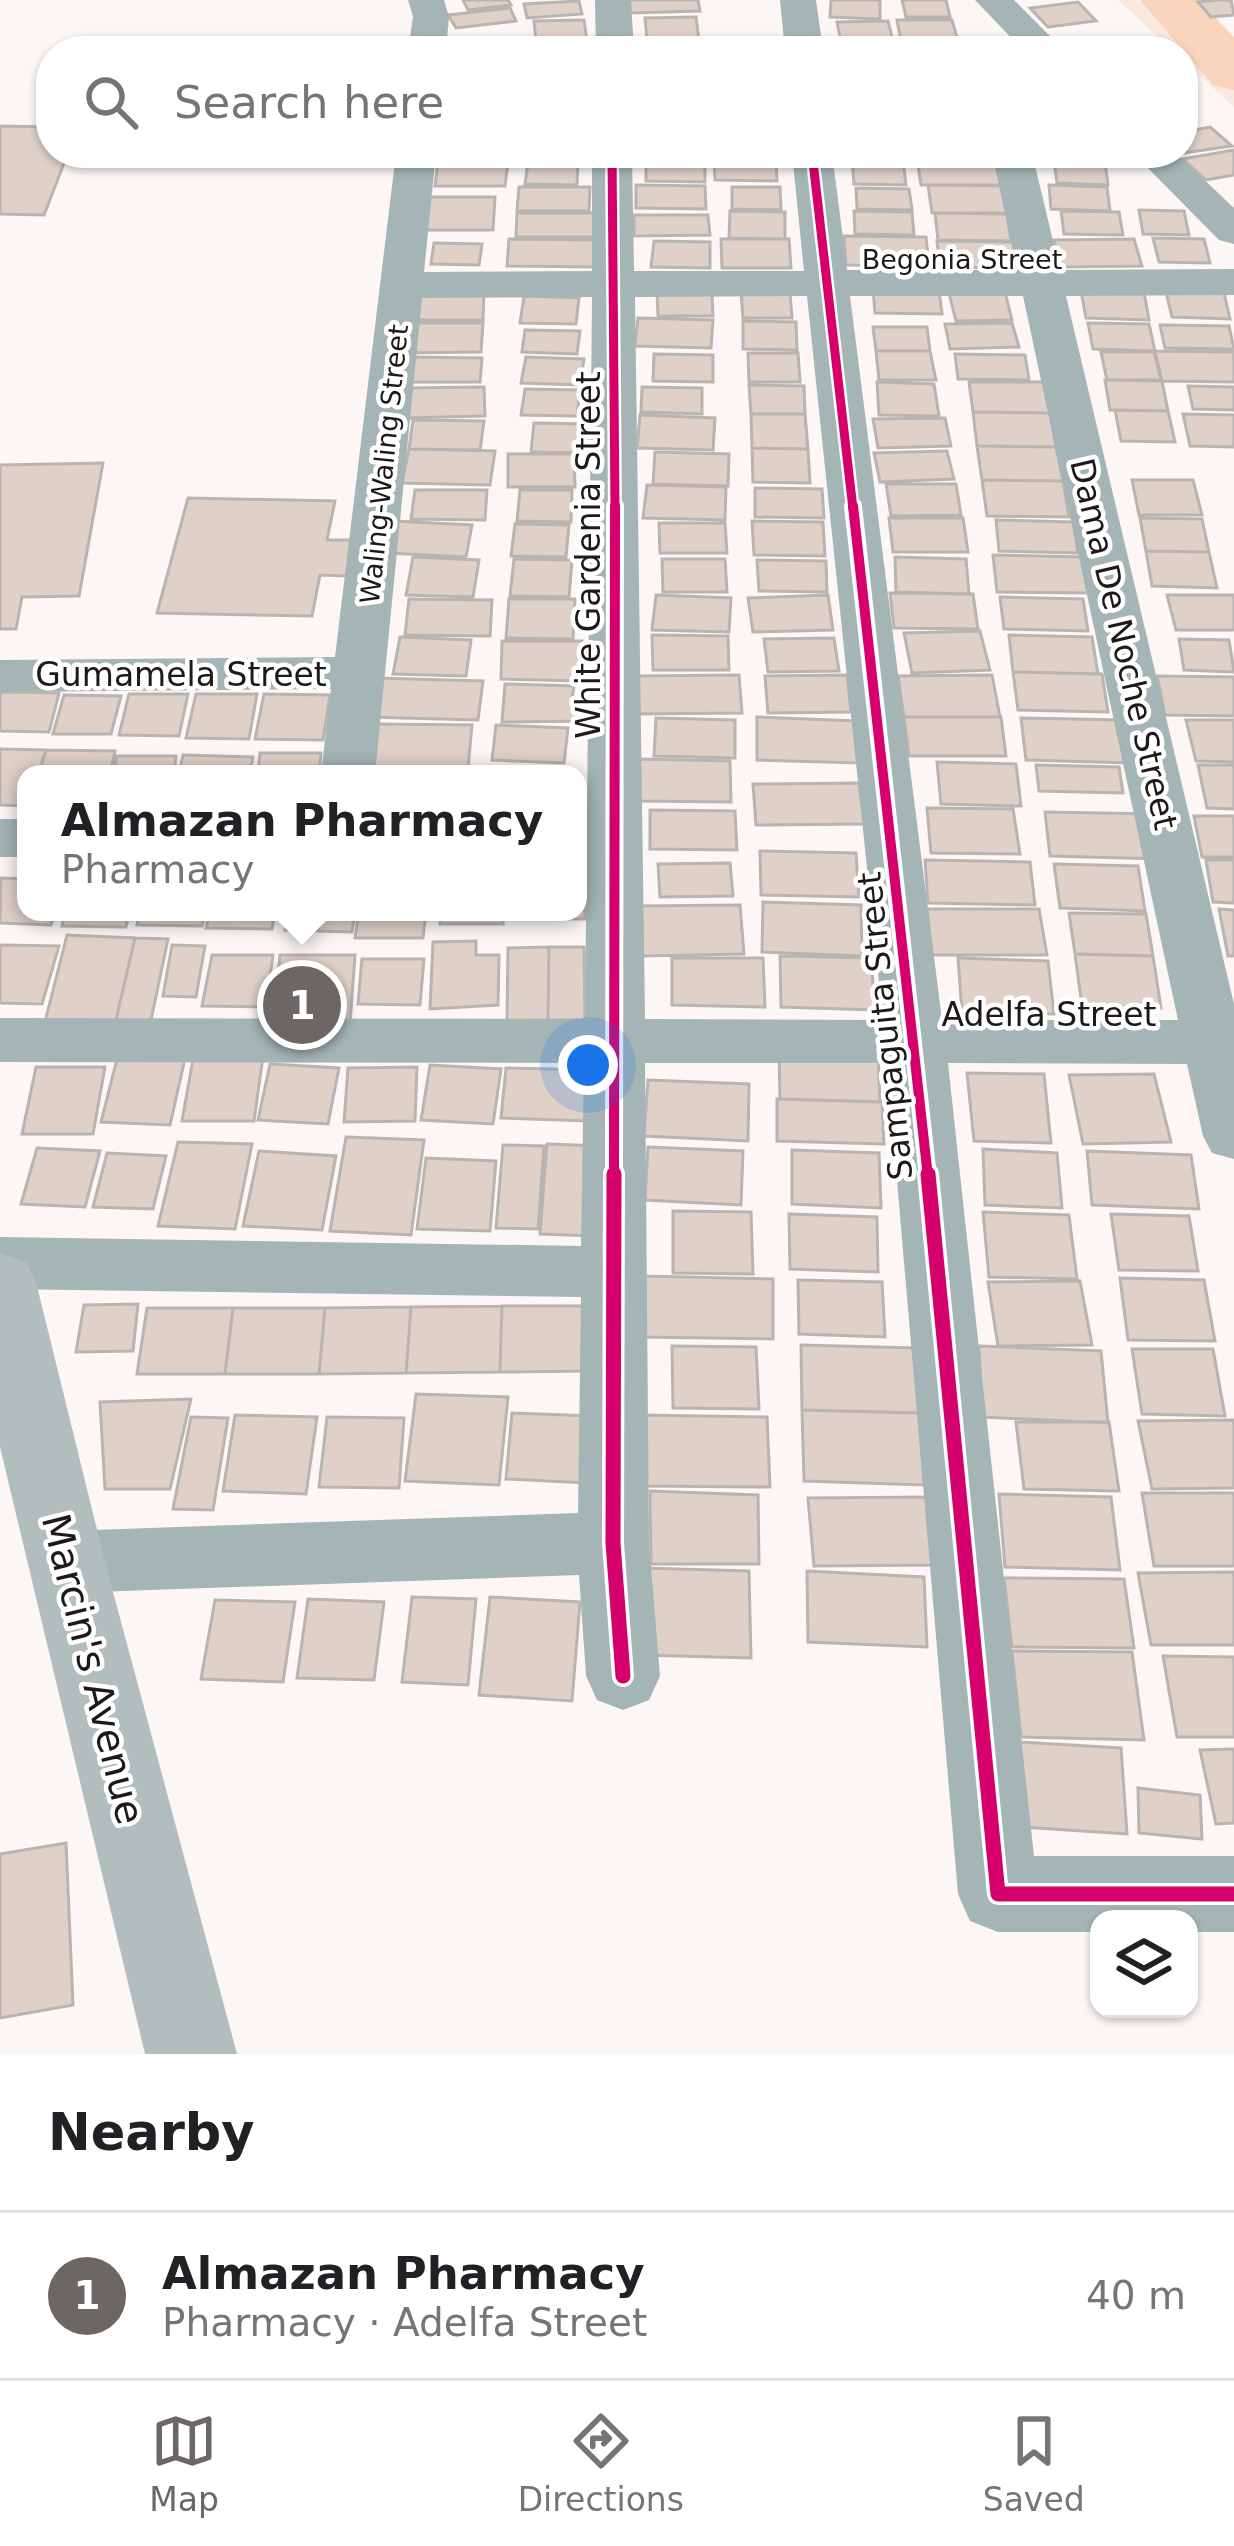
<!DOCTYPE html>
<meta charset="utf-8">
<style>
body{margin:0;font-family:"DejaVu Sans",sans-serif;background:#f6f6f6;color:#202124}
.controls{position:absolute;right:36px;bottom:36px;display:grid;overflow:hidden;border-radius:24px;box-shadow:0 3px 9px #0004}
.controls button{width:108px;height:108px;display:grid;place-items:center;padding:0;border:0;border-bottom:3px solid #e0e0e0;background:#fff;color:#202124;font:60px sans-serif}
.you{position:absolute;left:588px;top:1065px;width:42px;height:42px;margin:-30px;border:9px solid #fff;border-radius:50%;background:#1a73e8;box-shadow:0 0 0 18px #1a73e833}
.badge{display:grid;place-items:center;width:78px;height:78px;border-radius:50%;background:#6c6764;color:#fff;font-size:39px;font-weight:700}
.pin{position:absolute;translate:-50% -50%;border:6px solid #fff;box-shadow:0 3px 12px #0006}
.popup{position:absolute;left:17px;top:765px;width:570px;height:156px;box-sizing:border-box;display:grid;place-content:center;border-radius:24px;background:#fff;filter:drop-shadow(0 3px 9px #0005);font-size:39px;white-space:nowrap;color:#757577}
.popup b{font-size:45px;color:#202124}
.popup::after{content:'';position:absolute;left:50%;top:100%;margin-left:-24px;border:24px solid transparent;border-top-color:#fff}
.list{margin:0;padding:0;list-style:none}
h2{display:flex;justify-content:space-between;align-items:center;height:156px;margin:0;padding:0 48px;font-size:51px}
h2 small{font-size:39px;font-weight:400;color:#757577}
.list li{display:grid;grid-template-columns:78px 1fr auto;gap:36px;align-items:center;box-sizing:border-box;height:168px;padding:0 48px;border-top:3px solid #e0e0e0}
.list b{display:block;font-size:45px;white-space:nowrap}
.list p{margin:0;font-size:39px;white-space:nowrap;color:#757577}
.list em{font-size:39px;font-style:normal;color:#757577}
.icon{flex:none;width:66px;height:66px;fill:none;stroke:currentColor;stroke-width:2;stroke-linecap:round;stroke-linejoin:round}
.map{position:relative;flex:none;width:1234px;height:2054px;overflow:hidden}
.search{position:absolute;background:#fff;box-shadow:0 3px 9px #0004;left:36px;right:36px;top:36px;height:132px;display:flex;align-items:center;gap:30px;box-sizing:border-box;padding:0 42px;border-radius:48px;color:#757577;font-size:45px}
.sheet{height:324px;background:#fff}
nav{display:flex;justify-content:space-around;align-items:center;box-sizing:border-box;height:168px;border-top:3px solid #e0e0e0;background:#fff;font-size:33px;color:#757577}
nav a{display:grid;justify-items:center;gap:6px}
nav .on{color:#6c6764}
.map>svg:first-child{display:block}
.green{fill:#fae9e0}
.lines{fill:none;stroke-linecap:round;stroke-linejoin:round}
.river{fill:#fbd4bd;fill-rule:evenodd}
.building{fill:#e0d1c8;stroke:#b8b4b1;stroke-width:3}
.minor{fill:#a5b5b6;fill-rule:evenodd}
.secondary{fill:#b1bebd;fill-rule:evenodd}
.cycleway-far2-casing{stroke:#fff;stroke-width:14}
.cycleway-far1-casing{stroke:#fff;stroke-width:18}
.cycleway-casing{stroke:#fff;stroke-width:22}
.cycleway-far2{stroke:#d6006c;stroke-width:9}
.cycleway-far1{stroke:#d6006c;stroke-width:10}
.cycleway{stroke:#d6006c;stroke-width:15}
.labels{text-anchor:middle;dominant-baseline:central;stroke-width:9;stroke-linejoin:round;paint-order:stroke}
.far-street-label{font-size:27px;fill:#1e1916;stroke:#fff}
.street-label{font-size:33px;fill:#1e1916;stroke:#fff}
.near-street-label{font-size:39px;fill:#1e1916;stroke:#fff}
</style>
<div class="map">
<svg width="1234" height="2054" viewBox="0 0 1234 2054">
<rect width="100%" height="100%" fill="#fcf7f4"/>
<path class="green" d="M1118,0H1184L1234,37V107L1183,60V51H1173Z"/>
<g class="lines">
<path class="river" d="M1140,0H1199L1234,37V90L1213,85Z"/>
</g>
<path class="building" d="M463,0H508L511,5L468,10Z
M629,0H698L700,11L630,13Z
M831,0H880V19L830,17Z
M902,0H946L950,17H906Z
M1217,0H1231L1234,15L1211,17L1198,2Z
M579,1L582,14L527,18L524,4Z
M1078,2L1096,21L1048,27L1030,8Z
M510,8L516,21L456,28L448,15Z
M696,17L699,40L647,41L645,18Z
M584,20L587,41L536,42L534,21Z
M897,20H952L958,41H901Z
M888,21L893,41L841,42L837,22Z
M723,41L780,44L779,51H722Z
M646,43H689V51H646Z
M823,43L882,44L883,51H824Z
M909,43H955L958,51H911Z
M0,126L51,127V153H68L44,215L0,214Z
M1210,127L1232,146L1183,153V132Z
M1234,150V175L1206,180L1183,159Z
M425,153H500L499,160L424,159Z
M524,153H578L577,159L523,158Z
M714,158L776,159L777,181L715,180Z
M852,159L903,160L906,185L854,184Z
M917,159H997L1003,185H921Z
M646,160H705V182L646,181Z
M438,161L508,162L505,186H435Z
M1054,161L1105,162L1108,185L1057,183Z
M528,162H578L577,185L525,184Z
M636,185L705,186L706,209L636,208Z
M928,185L1003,186L1008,213H932Z
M1049,185L1107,187L1110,211L1051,209Z
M519,187H590L589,211H517Z
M732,187H780L781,210L732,209Z
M856,188L909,189L912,210L857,209Z
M429,197H495L493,230H426Z
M1139,210L1184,211L1189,235L1143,234Z
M730,211L785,212V239L729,238Z
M854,211L912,212L914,235L855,234Z
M1061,211L1119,212L1123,235L1064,234Z
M517,213H597V237H516Z
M935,213L1007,214L1011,241L938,240Z
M634,215H708L710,235L634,236Z
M844,236L926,237L929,266L846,265Z
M1153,238L1204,239L1210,263L1159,262Z
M509,239L598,240V267L507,266Z
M721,239H789L791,268H722Z
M1134,239L1142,266L1061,267L1054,240Z
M654,241L710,242V268L651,267Z
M937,241L1013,242L1017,268L940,267Z
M434,243L482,244L479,265L431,264Z
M873,289L939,290L942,314L875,313Z
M1081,291L1144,292L1149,320L1086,318Z
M421,292H484L483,320H418Z
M657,292L712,293L713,316H658Z
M1005,292L1012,320L956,321L949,293Z
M1166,292L1224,293L1230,319L1172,317Z
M741,293H790L792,318H743Z
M524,296L579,298L576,324L520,323Z
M638,318L713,320L711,348L635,346Z
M743,321L796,322L797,350L743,349Z
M404,323H483L481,352L402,353Z
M1012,323L1019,347L950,349L945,324Z
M1088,323L1149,324L1155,351L1093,349Z
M1160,325L1229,326L1234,349L1165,348Z
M873,327H927L930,351H876Z
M525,330L580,331L577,354L522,352Z
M876,351H930L936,380H879Z
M1155,351L1234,352V382L1162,381Z
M1101,352H1154L1161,380H1107Z
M748,353H798L800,382H749Z
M654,354L713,355V382L653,381Z
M955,354L1025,355L1029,380L958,379Z
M405,357L482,358L480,382H402Z
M526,357L584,359L580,385L521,383Z
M1105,380L1162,381L1168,411L1110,410Z
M877,382L934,384L939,416L879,415Z
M969,382H1045L1050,413L973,412Z
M749,385L804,386L805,414H751Z
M1188,386L1234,387V410L1193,409Z
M484,387L485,416L404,418L405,388Z
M642,387L702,388V414L641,412Z
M525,389L580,390L577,416L521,415Z
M1115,410L1168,411L1175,442L1121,441Z
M973,412L1050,413L1056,447L977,446Z
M751,414H805L808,449L752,448Z
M1183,414L1234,415V447L1190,446Z
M640,415L715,418L713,450L637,448Z
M945,418L951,446L878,448L873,419Z
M413,420L484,421L480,450L409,449Z
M534,423L589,424L587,453L531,452Z
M977,446L1056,447L1063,481L982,480Z
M752,448L808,449L810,483L753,482Z
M409,449L495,451L490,485L402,483Z
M947,451L954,479L880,482L874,453Z
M655,452L729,454L728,486L653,484Z
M508,454H574L575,487H508Z
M103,463L79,596L22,597L16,629H0V465Z
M982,480L1063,481L1069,517L987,516Z
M1132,480H1193L1202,515H1139Z
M886,484H956L961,515L891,516Z
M647,485L726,487L725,520L643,518Z
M755,488L822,489L824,518L755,517Z
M415,490H487L485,520L411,519Z
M520,490H572L571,522L517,521Z
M188,498L335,501L327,540H355L348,576L320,575L312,616L157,613Z
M889,518H963L968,552H893Z
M1140,518L1202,519L1209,552L1146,551Z
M996,520L1073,522L1078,553L999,551Z
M393,521L472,525L466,557L386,553Z
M752,521L823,522L825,556L754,555Z
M659,523H725L727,553H660Z
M515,524L569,525L566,557L511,556Z
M1146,551L1209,552L1217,588L1152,586Z
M993,555L1084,557L1090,593L997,592Z
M413,557L479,560L473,597L406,595Z
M895,557L966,559L969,594L896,592Z
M514,559L572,560L569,597L510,596Z
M662,559H725L727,592H663Z
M757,560L826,561L827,592L759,591Z
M890,593L973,594L978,629L894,628Z
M656,595L731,598L729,632L652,630Z
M828,595L833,630L753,632L748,598Z
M1167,595H1234V630H1176Z
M1000,597L1083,599L1088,631L1004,629Z
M409,599L492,600L490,636L405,635Z
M509,599H575L573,639L506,638Z
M980,631L990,670L912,673L904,633Z
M652,635L728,636L729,670H653Z
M1009,635L1092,637L1098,674L1013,672Z
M400,637L471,640L466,676L393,674Z
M834,638L839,671L768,672L764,639Z
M1179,639L1229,640L1234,672L1184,670Z
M502,641H582L581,681L501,679Z
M1013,672L1102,674L1108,712L1018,710Z
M739,675L742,713L639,714L637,676Z
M847,675L851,712L768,713L765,676Z
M992,675L1000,717H904L898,676Z
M1157,676L1234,677V716L1165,715Z
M373,678L483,681L478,720L367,717Z
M505,684L574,686L572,699L588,700L587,721L502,722Z
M0,692L59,693L49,732L0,731Z
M129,694H188L179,736L119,735Z
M196,694H257L249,739L186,738Z
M264,694L330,695L323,740L255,739Z
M64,695L121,696L111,734H53Z
M757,717L856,721L858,763L757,760Z
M904,717H1001L1006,756H909Z
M656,718L735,720V758L654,756Z
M1021,718L1123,720L1130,763L1026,760Z
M1186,720H1234V762L1196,761Z
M374,724L472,725L468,769L369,768Z
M496,725L568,728L564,763L492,760Z
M0,749L46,750L38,774H26V806L0,805Z
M46,750L115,751L110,774H39Z
M260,753H321L319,774H258Z
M183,755L253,757L250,774H179Z
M117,756H176L174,774H113Z
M638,759L730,761L731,802L637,801Z
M937,762L1016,764L1021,806L941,804Z
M1036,765L1119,767L1123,793L1039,791Z
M1198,765H1234V809L1207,808Z
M859,783L865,824L756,825L753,784Z
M927,808L1013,809L1020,854L931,853Z
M650,810L735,811L737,850L650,849Z
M1045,812L1155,814L1162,859L1050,856Z
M1194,816H1234V857H1202Z
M760,851L856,853L859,897L761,895Z
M925,860L1030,862L1035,905L928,903Z
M1206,860H1234V903L1213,902Z
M730,863L733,896L660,897L658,864Z
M1054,864L1138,866L1145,911L1060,908Z
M578,871H585V919H511V912H578Z
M1,878L26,879V912H55L51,925L0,923Z
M763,902L861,905L862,956L762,952Z
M740,905L744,954L642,956L639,906Z
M927,909H1039L1047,955H932Z
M1219,909L1234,910V956H1228Z
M65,912H129L126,927L62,926Z
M140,912H205L202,926L137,925Z
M210,912H275L272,929L206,928Z
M288,912H321L318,931L285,930Z
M321,912H355L352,932L318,931Z
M359,912H426L423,938H355Z
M440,912H503V924H440Z
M1069,913L1146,914L1153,956L1075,954Z
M67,935L135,938L115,1024L45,1022Z
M135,938L168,939L150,1025L115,1024Z
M476,941V955H499L498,1005L430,1009L433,942Z
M0,945L59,946L42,1004L0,1003Z
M172,945L205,946L196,997L163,996Z
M549,947H584L585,1020H548Z
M549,947L548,1020L507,1021L508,948Z
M1075,954L1153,956L1161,1008L1082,1006Z
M212,955H273L266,1007L202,1006Z
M280,955H355L350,1023L273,1025Z
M780,956L871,958L875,1010L781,1007Z
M672,958H763L765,1007L672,1005Z
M958,958L1048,961L1054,1014L962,1012Z
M362,959H424L420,1005L358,1004Z
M195,1048L264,1049L254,1121H182Z
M119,1051L186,1054L170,1125L101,1122Z
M779,1052L878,1055L880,1102L780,1099Z
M270,1064L339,1068L328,1124L258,1120Z
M430,1065L501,1069L493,1124L421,1120Z
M36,1067H105L93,1134H22Z
M417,1067L415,1121L344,1122L348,1068Z
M506,1068L590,1070L587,1121L501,1118Z
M967,1073L1044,1074L1051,1143L974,1141Z
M1154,1074L1171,1142L1083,1144L1069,1075Z
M648,1080L749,1084L748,1141L644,1136Z
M777,1099L882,1102L884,1144L777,1141Z
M346,1137L424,1140L411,1235L330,1231Z
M178,1142L252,1144L235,1229L158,1226Z
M547,1144L601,1146L596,1236L540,1234Z
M503,1145L544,1146L538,1229L496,1228Z
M648,1147L743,1151L741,1205L645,1200Z
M37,1148L100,1151L85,1207L21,1204Z
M983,1149L1057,1153L1062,1208L985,1205Z
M792,1150L879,1153L881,1208L792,1204Z
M259,1151L336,1156L322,1230L243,1226Z
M1087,1151L1191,1155L1199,1209L1092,1205Z
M107,1153L166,1156L153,1209L93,1207Z
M426,1158L496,1161L490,1231L417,1229Z
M673,1211L751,1212L753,1274L673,1273Z
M983,1212L1069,1215L1077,1279L989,1277Z
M789,1214L877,1217L878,1272L790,1269Z
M1111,1214L1189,1216L1198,1271L1119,1270Z
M640,1276L773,1279V1339L639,1337Z
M1120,1278L1204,1280L1215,1341L1128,1340Z
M798,1280L882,1282L885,1337L799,1334Z
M1080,1281L1092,1345L998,1346L988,1282Z
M138,1304L133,1351L76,1352L84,1305Z
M502,1306H588V1371L500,1372Z
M502,1306L500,1372L406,1373L411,1307Z
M411,1307L406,1373L319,1374L325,1308Z
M147,1308H233L225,1374H137Z
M233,1308H325L319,1374H225Z
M801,1345L916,1348L919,1413L802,1410Z
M672,1346L756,1347L759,1409L673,1408Z
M979,1346L1101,1351L1108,1423L982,1417Z
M1132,1349H1213L1225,1416L1142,1414Z
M416,1394L508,1397L499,1485L405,1481Z
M191,1399L170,1489H105L100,1402Z
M802,1410L919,1413L924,1485L804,1481Z
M512,1413L591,1416L586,1483L506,1479Z
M235,1415L317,1417L306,1494L223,1491Z
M642,1415L767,1417L770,1487L641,1486Z
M191,1417L228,1418L213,1510L173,1509Z
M327,1417L404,1418L399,1488L319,1487Z
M1234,1420V1488L1152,1489L1138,1421Z
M1016,1422H1109L1119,1491L1024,1489Z
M650,1491L758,1495L759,1564H651Z
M1142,1493H1234V1566H1154Z
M999,1494L1111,1497L1120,1570L1005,1567Z
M930,1497L937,1565L814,1566L808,1498Z
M643,1568L749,1571L751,1658L641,1655Z
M807,1571L924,1577L927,1647L808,1642Z
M1234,1572V1645H1151L1138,1573Z
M1004,1578L1124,1579L1134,1648L1012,1647Z
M412,1597L476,1599L468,1685L402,1682Z
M490,1597L580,1602L572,1701L479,1695Z
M308,1599L384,1602L374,1680L297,1678Z
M215,1600L295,1602L283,1682L201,1679Z
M1012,1651L1132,1652L1144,1740L1021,1737Z
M1163,1656L1234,1657V1737H1177Z
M1019,1742L1121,1748L1127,1834L1022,1827Z
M1234,1749V1823L1216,1824L1200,1750Z
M1138,1788L1200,1795L1202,1839L1139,1833Z
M66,1843L73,2005L0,2018V1854Z"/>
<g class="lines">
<path class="minor" d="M408,0H444L449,17L446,51H408L413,17Z
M595,0H631L634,51H596Z
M780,0H816L823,51H785Z
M975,0H1014L1065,51H1024Z
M396,153H436L424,272L592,271V153H632L634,271H804L792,153H832L847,270H1017L992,153H1032L1060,270L1234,269V295L1066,296L1234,1004V1159L1212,1153L1203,1136L1187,1064L948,1063L1034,1856H1234V1932H1189V1919H1099V1932H998L970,1921L958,1894L887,1063H645L649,1543L660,1676L649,1700L623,1710L597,1700L586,1676L579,1575L65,1593L39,1584L29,1562L39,1540L65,1531L578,1513L581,1297L0,1289V1237L581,1246L584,1063L0,1062V1018L585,1019L592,297L422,298L375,774H321L331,689L0,692V660L335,657ZM807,296L883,1020L645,1019L635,297ZM850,296H1023L1178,1020H942Z
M1133,153H1176L1234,208V244L1219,240Z
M0,819H26V857H0Z"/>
<path class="secondary" d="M0,1253L26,1262L36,1282L105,1562L237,2054H145L0,1447Z"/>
<g class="cycleway-far2-casing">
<path id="cycleway-far2" d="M612,153L615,509
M812,153L853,509"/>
</g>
<g class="cycleway-far1-casing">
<path id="cycleway-far1" d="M853,506L928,1177
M614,1177L615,506"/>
</g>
<g class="cycleway-casing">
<path id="cycleway" d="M614,1174L613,1543L623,1676
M928,1174L998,1894H1234"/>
</g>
<use href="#cycleway-far2" class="cycleway-far2"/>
<use href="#cycleway-far1" class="cycleway-far1"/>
<use href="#cycleway" class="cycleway"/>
</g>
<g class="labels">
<g class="far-street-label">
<text x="962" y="259">Begonia Street</text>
<text transform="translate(384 464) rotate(-84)">Waling-Waling Street</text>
</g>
<g class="street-label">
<text transform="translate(588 555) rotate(-90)">White Gardenia Street</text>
<text transform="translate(1124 644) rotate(77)">Dama De Noche Street</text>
<text x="181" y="674">Gumamela Street</text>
<text x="1049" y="1014">Adelfa Street</text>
<text transform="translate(885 1026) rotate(-96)">Sampaguita Street</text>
</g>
<g class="near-street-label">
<text transform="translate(93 1669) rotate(76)">Marcin's Avenue</text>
</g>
</g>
</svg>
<div class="controls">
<button><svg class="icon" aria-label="layers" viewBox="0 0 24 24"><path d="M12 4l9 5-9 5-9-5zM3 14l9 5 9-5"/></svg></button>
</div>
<div class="you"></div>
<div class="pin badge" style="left:302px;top:1005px">1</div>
<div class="popup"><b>Almazan Pharmacy</b>Pharmacy</div>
<div class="search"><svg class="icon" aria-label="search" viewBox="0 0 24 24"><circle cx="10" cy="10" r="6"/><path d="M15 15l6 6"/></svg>Search here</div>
</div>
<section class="sheet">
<h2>Nearby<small></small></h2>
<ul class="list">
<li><span class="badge">1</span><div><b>Almazan Pharmacy</b><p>Pharmacy · Adelfa Street</p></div><em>40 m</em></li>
</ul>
</section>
<nav>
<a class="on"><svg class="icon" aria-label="map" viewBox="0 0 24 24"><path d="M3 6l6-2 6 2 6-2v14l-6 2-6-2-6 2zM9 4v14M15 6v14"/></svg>Map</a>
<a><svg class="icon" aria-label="directions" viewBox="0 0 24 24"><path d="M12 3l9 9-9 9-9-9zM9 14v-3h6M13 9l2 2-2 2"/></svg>Directions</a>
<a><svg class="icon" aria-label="saved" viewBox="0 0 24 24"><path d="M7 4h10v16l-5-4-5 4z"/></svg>Saved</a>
</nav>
